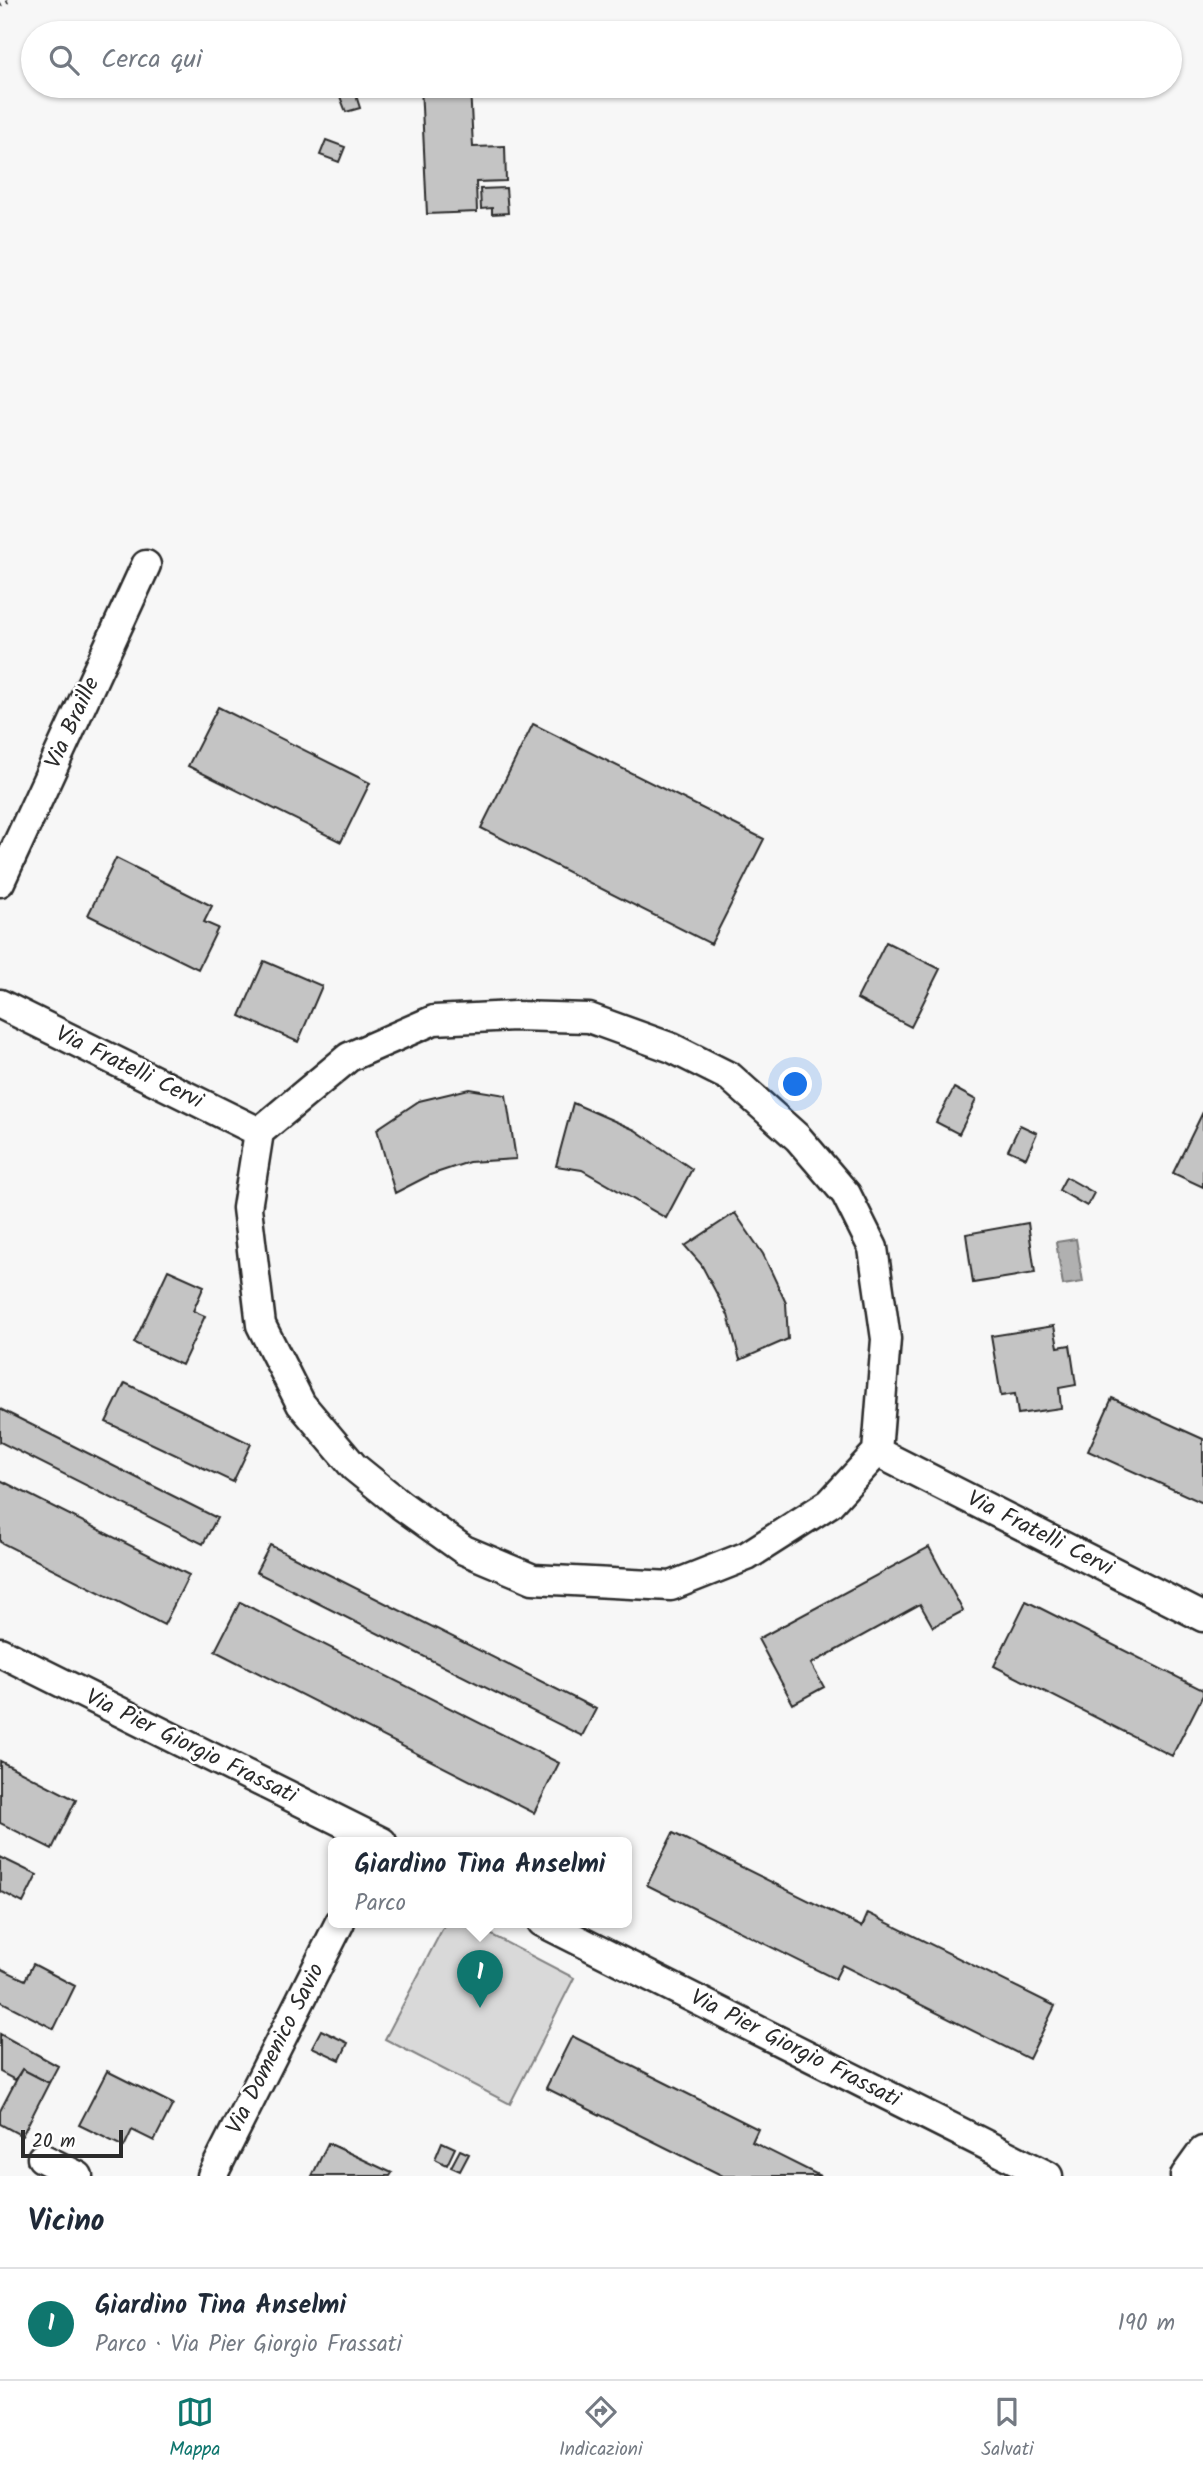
<!DOCTYPE html>
<html lang="it">
<meta charset="utf-8">
<style>
body{margin:0;font-family:Kalam,sans-serif;background:#f2f2f3;color:#1f2937}
.scale{position:absolute;left:21px;bottom:18px;width:102px;box-sizing:border-box;padding-left:7px;border:4px solid #2b2b2b;border-top:0;font-size:19px;line-height:24px;white-space:nowrap;color:#2b2b2b;-webkit-text-stroke:5px #fff;paint-order:stroke}
.you{position:absolute;left:796px;top:1085px;width:24px;height:24px;margin:-18px;border:5px solid #fff;border-radius:50%;background:#1a73e8;box-shadow:0 0 0 10px #1a73e833}
.badge{display:grid;place-items:center;width:46px;height:46px;border-radius:50%;background:#0f766e;color:#fff;font-size:23px;font-weight:700}
.pin{position:absolute;translate:-50% -58px;filter:drop-shadow(0 2px 4px #0008)}
.pin::after{content:'';position:absolute;top:37px;width:24px;height:21px;background:inherit;clip-path:polygon(0 0,100% 0,50% 100%)}
.popup{position:absolute;left:328px;top:1837px;width:304px;height:91px;box-sizing:border-box;display:grid;place-content:center;border-radius:10px;background:#fff;filter:drop-shadow(0 2px 5px #0005);font-size:23px;white-space:nowrap;color:#747a83}
.popup b{font-size:26px;color:#1f2937}
.popup::after{content:'';position:absolute;left:50%;top:100%;margin-left:-14px;border:14px solid transparent;border-top-color:#fff}
.list{margin:0;padding:0;list-style:none}
h2{display:flex;justify-content:space-between;align-items:center;height:91px;margin:0;padding:0 28px;font-size:30px}
h2 small{font-size:23px;font-weight:400;color:#747a83}
.list li{display:grid;grid-template-columns:46px 1fr auto;gap:21px;align-items:center;box-sizing:border-box;height:112px;padding:0 28px;border-top:2px solid #e0e1e3}
.list b{display:block;font-size:26px;white-space:nowrap}
.list p{margin:0;font-size:23px;white-space:nowrap;color:#747a83}
.list em{font-size:23px;font-style:normal;color:#747a83}
.icon{flex:none;width:38px;height:38px;fill:none;stroke:currentColor;stroke-width:2;stroke-linecap:round;stroke-linejoin:round}
.map{position:relative;flex:none;width:1203px;height:2176px;overflow:hidden}
.search{position:absolute;background:#fff;box-shadow:0 2px 5px #0004;left:21px;right:21px;top:21px;height:77px;display:flex;align-items:center;gap:18px;box-sizing:border-box;padding:0 24px;border-radius:38px;color:#747a83;font-size:26px}
.sheet{height:203px;background:#fff}
nav{display:flex;justify-content:space-around;align-items:center;box-sizing:border-box;height:98px;border-top:2px solid #e0e1e3;background:#fff;font-size:19px;color:#747a83}
nav a{display:grid;justify-items:center;gap:4px}
nav .on{color:#0f766e}
.map>svg:first-child{display:block}
.green{fill:#d9d9d9;stroke:#828282;stroke-width:2}
.water{fill:#b0b0b0;stroke:#7b7b7b;stroke-width:2}
.building{fill:#c4c4c4;stroke:#2b2b2b;stroke-width:2}
.lines{fill:none;stroke-linecap:round;stroke-linejoin:round}
.street-casing{stroke:#2b2b2b;stroke-width:33}
.path{stroke:#2b2b2b;stroke-width:4.5;stroke-dasharray:2 5;stroke-linecap:butt}
.street{stroke:#fff;stroke-width:28}
.labels{text-anchor:middle;dominant-baseline:central;stroke-width:5;stroke-linejoin:round;paint-order:stroke}
.street-label{font-size:23px;fill:#2b2b2b;stroke:#fff}
</style>
<div class="map">
<svg width="1203" height="2176" viewBox="0 0 1203 2176">
<rect width="100%" height="100%" fill="#f7f7f7"/>
<filter id="ink" filterUnits="userSpaceOnUse"><feTurbulence type="fractalNoise" baseFrequency=".0143" numOctaves="2"/><feDisplacementMap in="SourceGraphic" scale="14" xChannelSelector="R" yChannelSelector="G"/><feConvolveMatrix kernelMatrix="1 2 1 2 8 2 1 2 1" color-interpolation-filters="sRGB"/></filter>
<g filter="url(#ink)">
<path class="green" d="M446,1922H467L574,1978L510,2104L385,2039Z"/>
<path class="water" d="M1076,1239L1083,1282L1063,1285L1056,1242Z"/>
<path class="building" d="M419,22V33H404L403,23Z
M468,27V33H419V29Z
M336,86H353L360,108L346,112Z
M421,86H470L473,147L505,146L506,181L476,182L477,212L427,214Z
M326,140L345,147L339,162L320,155Z
M506,188L508,213L492,214V208L481,209L480,189Z
M218,707L370,783L341,842L188,766Z
M533,724L764,839L711,944L481,828Z
M116,858L212,906L204,922L218,928L198,969L88,915Z
M886,942L940,969L911,1027L857,999Z
M264,961L322,986L298,1042L240,1016Z
M954,1088L976,1100L959,1134L936,1122Z
M469,1089L506,1095L516,1159L469,1162L430,1175L395,1193L377,1129L419,1101Z
M573,1103L635,1130L692,1169L666,1218L582,1170L556,1166Z
M1203,1112V1187L1173,1173Z
M1020,1125L1037,1133L1026,1158L1008,1150Z
M1066,1177L1094,1193L1087,1206L1059,1190Z
M735,1213L763,1254L786,1303L788,1339L740,1360L728,1315L701,1264L685,1246Z
M1028,1223L1035,1273L973,1283L966,1234Z
M168,1270L204,1286L193,1311L205,1316L182,1365L134,1343Z
M1054,1326L1058,1347L1070,1345L1076,1385L1059,1388L1061,1408L1018,1414L1015,1394L1001,1396L991,1336Z
M125,1383L251,1444L233,1482L106,1422Z
M1112,1398L1203,1439V1503L1088,1451Z
M0,1409L217,1518L203,1544L0,1442Z
M0,1480L189,1575L164,1625L0,1542Z
M270,1545L596,1709L582,1736L256,1572Z
M929,1547L963,1611L933,1627L920,1604L811,1664L824,1687L793,1704L758,1639Z
M1026,1601L1203,1690V1695L1172,1756L994,1666Z
M240,1602L559,1763L534,1813L215,1651Z
M0,1761L76,1800L52,1849L0,1823Z
M673,1833L862,1927L868,1913L1055,2006L1029,2059L842,1965L835,1979L647,1885Z
M0,1857L37,1875L23,1903L0,1891Z
M33,1964L75,1986L54,2029L0,2001V1968L25,1980Z
M321,2030L348,2043L340,2060L312,2047Z
M0,2034L58,2066L49,2083L22,2069L15,2080L0,2072Z
M572,2036L758,2129L752,2142L820,2176H723L546,2088Z
M22,2069L49,2083L22,2136L0,2124V2111Z
M107,2071L173,2104L154,2141L132,2130L124,2147L79,2125Z
M442,2142L455,2148L447,2165L435,2159Z
M328,2143L392,2173L390,2176H312Z
M460,2150L469,2154L460,2171L451,2167Z"/>
<g class="lines">
<g class="street-casing">
<path id="street" d="M0,882L146,565
M0,1004L259,1132
M514,1016L589,1018L672,1048L730,1077L798,1138L846,1194L873,1248L886,1339L877,1452L830,1503L747,1556L671,1586L533,1579L464,1550L401,1505L354,1467L301,1404L261,1325L247,1208L259,1132L349,1057L434,1020Z
M877,1452L1203,1617
M0,1652L382,1842
M542,1922L1048,2176
M42,2158L78,2176
M212,2176L340,1922
M1185,2176L1203,2151"/>
</g>
<path class="path" d="M0,5L10,0"/>
<use href="#street" class="street"/>
</g>
</g>
<g class="labels">
<g class="street-label">
<text transform="translate(73 723) rotate(-65)">Via Braille</text>
<text transform="translate(129 1068) rotate(26)">Via Fratelli Cervi</text>
<text transform="translate(1040 1534) rotate(27)">Via Fratelli Cervi</text>
<text transform="translate(191 1747) rotate(26)">Via Pier Giorgio Frassati</text>
<text transform="translate(276 2049) rotate(-63)">Via Domenico Savio</text>
<text transform="translate(795 2049) rotate(27)">Via Pier Giorgio Frassati</text>
</g>
</g>
</svg>
<div class="scale">20 m</div>
<div class="you"></div>
<div class="pin badge" style="left:480px;top:2008px">1</div>
<div class="popup"><b>Giardino Tina Anselmi</b>Parco</div>
<div class="search"><svg class="icon" aria-label="search" viewBox="0 0 24 24"><circle cx="10" cy="10" r="6"/><path d="M15 15l6 6"/></svg>Cerca qui</div>
</div>
<section class="sheet">
<h2>Vicino<small></small></h2>
<ul class="list">
<li><span class="badge">1</span><div><b>Giardino Tina Anselmi</b><p>Parco · Via Pier Giorgio Frassati</p></div><em>190 m</em></li>
</ul>
</section>
<nav>
<a class="on"><svg class="icon" aria-label="map" viewBox="0 0 24 24"><path d="M3 6l6-2 6 2 6-2v14l-6 2-6-2-6 2zM9 4v14M15 6v14"/></svg>Mappa</a>
<a><svg class="icon" aria-label="directions" viewBox="0 0 24 24"><path d="M12 3l9 9-9 9-9-9zM9 14v-3h6M13 9l2 2-2 2"/></svg>Indicazioni</a>
<a><svg class="icon" aria-label="saved" viewBox="0 0 24 24"><path d="M7 4h10v16l-5-4-5 4z"/></svg>Salvati</a>
</nav>
